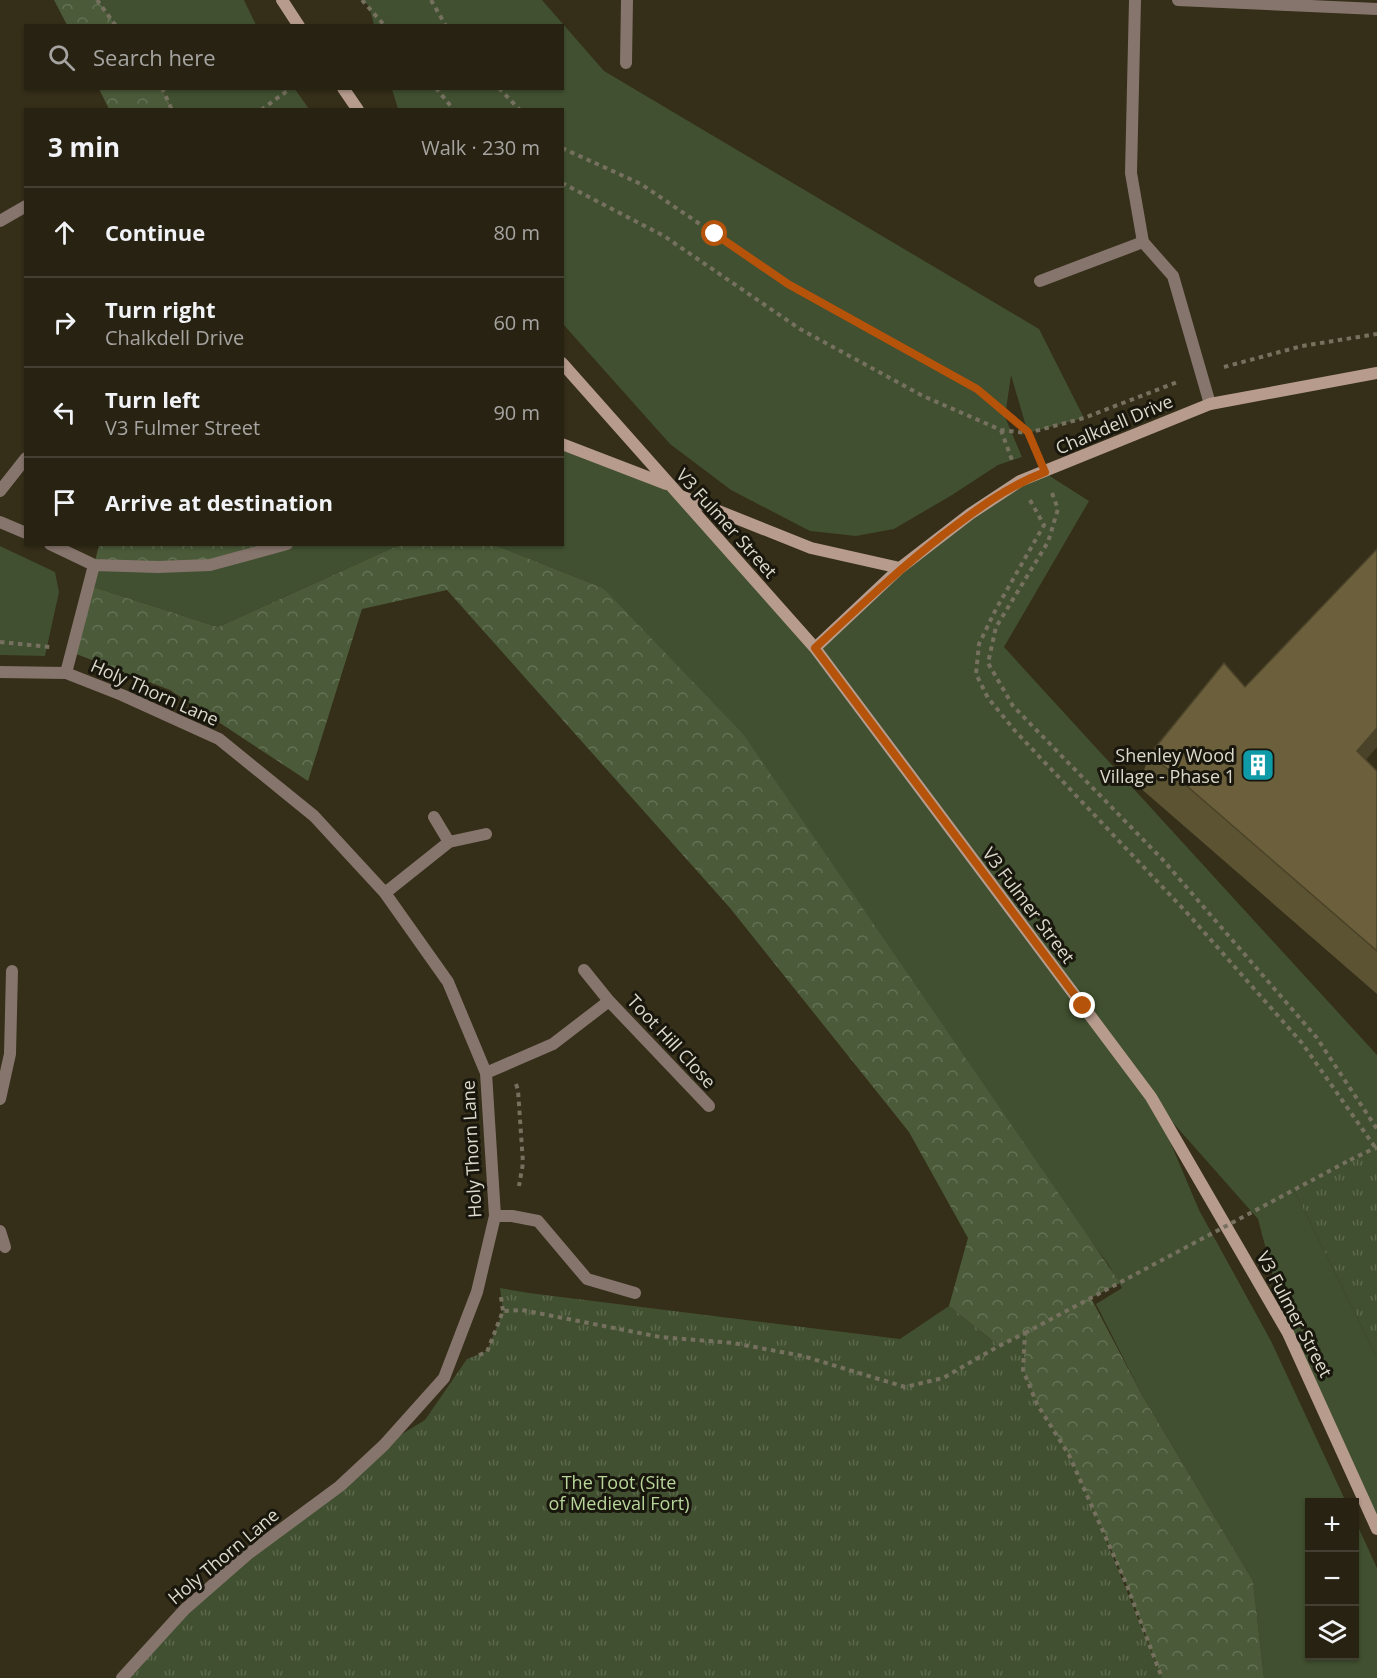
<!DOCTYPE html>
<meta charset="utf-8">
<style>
body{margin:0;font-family:"Open Sans",sans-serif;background:#342f21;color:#f1f3f6}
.controls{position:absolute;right:18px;bottom:18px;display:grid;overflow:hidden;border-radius:0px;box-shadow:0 2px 4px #0004}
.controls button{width:54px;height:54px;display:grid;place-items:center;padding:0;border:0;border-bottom:2px solid #443f33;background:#282213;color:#f1f3f6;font:30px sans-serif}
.stop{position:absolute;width:18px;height:18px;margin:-14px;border:4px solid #b45309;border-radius:50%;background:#fff}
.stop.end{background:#b45309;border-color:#fff;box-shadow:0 2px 6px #0008}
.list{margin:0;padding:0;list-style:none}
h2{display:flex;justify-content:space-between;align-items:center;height:78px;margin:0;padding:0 24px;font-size:26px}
h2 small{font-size:20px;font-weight:400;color:#a5a4a0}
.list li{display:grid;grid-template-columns:39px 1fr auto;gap:18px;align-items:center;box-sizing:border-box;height:90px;padding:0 24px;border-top:2px solid #443f33}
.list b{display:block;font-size:22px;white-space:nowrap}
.list p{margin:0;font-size:20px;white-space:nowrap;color:#a5a4a0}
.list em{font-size:20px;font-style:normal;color:#a5a4a0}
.icon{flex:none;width:33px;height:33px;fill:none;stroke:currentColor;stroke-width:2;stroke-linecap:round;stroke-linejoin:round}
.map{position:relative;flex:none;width:1377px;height:1678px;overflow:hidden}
.search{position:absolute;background:#282213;box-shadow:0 2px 4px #0004;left:24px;top:24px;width:540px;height:66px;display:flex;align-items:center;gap:15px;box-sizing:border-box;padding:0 21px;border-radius:0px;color:#a5a4a0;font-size:22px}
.panel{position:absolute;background:#282213;box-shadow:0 2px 4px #0004;left:24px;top:108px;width:540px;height:438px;border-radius:0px}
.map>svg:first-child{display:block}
.grass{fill:#415030}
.forest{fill:url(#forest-crowns)}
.park{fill:url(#park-tufts)}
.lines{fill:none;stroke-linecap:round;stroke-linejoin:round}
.path{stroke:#76715f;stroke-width:4;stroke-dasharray:4.5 4.5;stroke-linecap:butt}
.lane{stroke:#86756c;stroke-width:12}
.street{stroke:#86756c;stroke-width:12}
.secondary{stroke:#b79c8e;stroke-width:12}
.path-bridge{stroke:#76715f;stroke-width:4;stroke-dasharray:4.5 4.5;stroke-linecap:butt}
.wall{fill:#5c5333}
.shaded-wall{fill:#4b4329}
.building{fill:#6b603b;stroke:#4b4329;stroke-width:1.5}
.route{stroke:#b45309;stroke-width:8}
.labels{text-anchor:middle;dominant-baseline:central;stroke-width:6;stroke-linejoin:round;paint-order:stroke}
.street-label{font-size:18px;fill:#dcd9cc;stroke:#19170d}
.poi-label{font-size:18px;fill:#dcd9cc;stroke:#19170d;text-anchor:end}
.park-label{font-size:18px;fill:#b8d59a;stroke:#19170d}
</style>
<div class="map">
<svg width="1377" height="1678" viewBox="0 0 1377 1678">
<defs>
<pattern id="forest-crowns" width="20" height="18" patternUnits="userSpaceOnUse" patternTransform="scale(1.5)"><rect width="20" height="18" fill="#4b5b39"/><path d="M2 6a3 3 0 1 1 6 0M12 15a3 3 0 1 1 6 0" fill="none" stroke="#647254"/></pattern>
<pattern id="park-tufts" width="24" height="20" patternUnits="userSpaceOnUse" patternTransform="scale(1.5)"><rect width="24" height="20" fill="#415030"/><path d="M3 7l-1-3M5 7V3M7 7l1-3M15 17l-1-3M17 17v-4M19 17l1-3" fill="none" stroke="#5c694d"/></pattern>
</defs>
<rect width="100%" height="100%" fill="#352e19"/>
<path class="grass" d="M97,0H244L256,25H116Z
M362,0H542L604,71L1039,329L1084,418L1028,433L1011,375L1005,417L1022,457L998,465L952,495L894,529L856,536L810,531L731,490L670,444L563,324L562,110L398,109L392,89L562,88V26L374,25L369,6Z
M162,89H295L309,109H172Z
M563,444L670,486L815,648L970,514L1045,473L1089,501L1004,647L1377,1055V1148L1350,1160L1294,1190L1377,1357V1529L1288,1333L1258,1219L1152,1099L1199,1210L1271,1341L1346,1502H1310V1656H1354L1355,1520L1377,1568V1678H1264L1253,1581L1142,1395L1096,1304L1122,1288L1108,1264L603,588L495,545L562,544Z
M286,545H399L218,627L87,585L94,565Z
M0,546L55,572L59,592L45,656L0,655Z"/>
<path class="forest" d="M54,0H97L116,25H67Z
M99,89H162L172,109H109Z
M99,545H286L210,565H94Z
M399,545H495L603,588L743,734L1120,1283L1091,1298L1142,1395L1253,1581L1264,1678H1162L1126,1583L1069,1455L1037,1404L1023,1370L1025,1334L999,1346L949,1306L968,1238L909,1132L730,908L447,590L362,609L308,781L170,690L71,652L87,585L218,627Z"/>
<path class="park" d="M1377,1148V1357L1294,1190L1350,1160Z
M500,1288L529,1293L900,1339L949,1306L999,1346L1025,1333L1023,1370L1037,1404L1069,1455L1098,1520L1162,1678H122L185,1609L384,1445L425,1420L467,1359L487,1351L503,1311Z"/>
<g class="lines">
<path class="path" d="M97,0L116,26
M362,0L385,26
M431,0L446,26
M162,88L172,110
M436,88L454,110
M499,88L520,110
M261,110L291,88
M562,148L641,184L788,284L977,389L1028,433L1035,450
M562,183L664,236L800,329L923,396L1001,430L1028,433L1084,418L1180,381
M1224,367L1302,346L1377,334
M1001,430L1012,460
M1052,493L1058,509L1048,542L996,627L988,663L1013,706L1163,860L1317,1038L1377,1129
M1030,500L1044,525L996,609L979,644L976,674L988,698L1016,732L1188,914L1302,1043L1377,1150
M0,642L50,647
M516,1084L518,1090L523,1163L519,1186
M1350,1160L1377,1147
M501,1297L503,1311
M479,1355L487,1352L503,1311L522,1310L660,1337L733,1343L803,1356L905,1387L943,1378L999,1346L1025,1333L1023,1370L1037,1404L1069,1455L1126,1583L1162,1678"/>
<path class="lane" d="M1178,0L1377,9
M626,63L627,0
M1040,281L1143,242
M0,1099L10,1054L12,971
M495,1216H512L538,1221L587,1279L635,1293"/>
<path class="street" d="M1135,0L1131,173L1143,242L1173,276L1210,404
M0,221L26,206
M0,491L26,458
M0,522L26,533
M50,544L94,565L158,567L210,565L287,544
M0,672L66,673L122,695L219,739L314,816L385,893L448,982L486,1073L495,1216L477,1292L444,1378L384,1445L340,1486L248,1554L185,1609L122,1678
M66,673L94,565
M434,817L449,842
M385,893L449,842L486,834
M609,1001L709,1106
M486,1073L553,1044L609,1001L584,970
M0,1231L5,1247"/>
<path class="secondary" d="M282,0L299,26
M343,88L358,110
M562,363L815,648L1151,1097L1288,1333L1377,1529
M562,444L666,484
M681,496L811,548L900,568
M815,648L900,568L970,514L1020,481L1210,404L1377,373"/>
<path class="path-bridge" d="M1025,1333L1350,1160"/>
</g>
<path class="wall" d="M1245,687L1366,760L1377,771V994L1138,786L1150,754Z"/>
<path class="shaded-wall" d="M1377,728V747L1345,784L1357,751Z"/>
<path class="building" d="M1377,549V728L1357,751L1377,771V951L1150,754L1224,663L1245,687Z"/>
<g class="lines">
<path class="route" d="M715,234L788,284L977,389L1028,432L1045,472C1006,487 976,510 943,535C898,570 857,609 815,648L1083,1006"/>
</g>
<defs>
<g id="building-square" transform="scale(1.725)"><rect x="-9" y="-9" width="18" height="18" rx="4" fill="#0f9aa8" stroke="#19170d"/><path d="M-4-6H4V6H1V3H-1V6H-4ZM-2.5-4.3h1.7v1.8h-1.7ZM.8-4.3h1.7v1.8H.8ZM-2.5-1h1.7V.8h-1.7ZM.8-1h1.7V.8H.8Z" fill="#fff"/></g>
</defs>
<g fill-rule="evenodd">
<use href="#building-square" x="1258" y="765"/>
</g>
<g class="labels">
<g class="street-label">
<text transform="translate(1114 424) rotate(-23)">Chalkdell Drive</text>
<text transform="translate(727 523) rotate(48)">V3 Fulmer Street</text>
<text transform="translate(155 692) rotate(24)">Holy Thorn Lane</text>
<text transform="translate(1029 905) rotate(53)">V3 Fulmer Street</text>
<text transform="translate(672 1041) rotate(47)">Toot Hill Close</text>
<text transform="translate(471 1149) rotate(-93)">Holy Thorn Lane</text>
<text transform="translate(1295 1314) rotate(62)">V3 Fulmer Street</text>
<text transform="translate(223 1556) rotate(-40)">Holy Thorn Lane</text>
</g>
<g class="poi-label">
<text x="1235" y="755">Shenley Wood<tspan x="1235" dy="21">Village - Phase 1</tspan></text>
</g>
<g class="park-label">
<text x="619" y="1482">The Toot (Site<tspan x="619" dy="21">of Medieval Fort)</tspan></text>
</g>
</g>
</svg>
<div class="controls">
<button>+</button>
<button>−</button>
<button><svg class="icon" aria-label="layers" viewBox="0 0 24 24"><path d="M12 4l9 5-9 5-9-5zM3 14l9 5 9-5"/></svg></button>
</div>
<div class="stop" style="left:715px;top:234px"></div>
<div class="stop end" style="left:1083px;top:1006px"></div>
<div class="search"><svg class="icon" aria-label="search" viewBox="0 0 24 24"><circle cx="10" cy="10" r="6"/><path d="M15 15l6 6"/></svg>Search here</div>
<section class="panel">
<h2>3 min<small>Walk · 230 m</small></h2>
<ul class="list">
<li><svg class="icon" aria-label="ahead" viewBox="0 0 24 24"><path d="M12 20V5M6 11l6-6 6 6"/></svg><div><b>Continue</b></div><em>80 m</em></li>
<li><svg class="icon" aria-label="right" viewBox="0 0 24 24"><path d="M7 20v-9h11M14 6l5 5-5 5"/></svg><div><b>Turn right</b><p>Chalkdell Drive</p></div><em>60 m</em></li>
<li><svg class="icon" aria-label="left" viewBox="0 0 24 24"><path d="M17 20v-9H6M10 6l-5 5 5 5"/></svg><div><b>Turn left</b><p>V3 Fulmer Street</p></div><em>90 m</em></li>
<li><svg class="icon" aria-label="arrive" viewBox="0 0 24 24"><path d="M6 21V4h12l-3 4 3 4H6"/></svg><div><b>Arrive at destination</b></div></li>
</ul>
</section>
</div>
